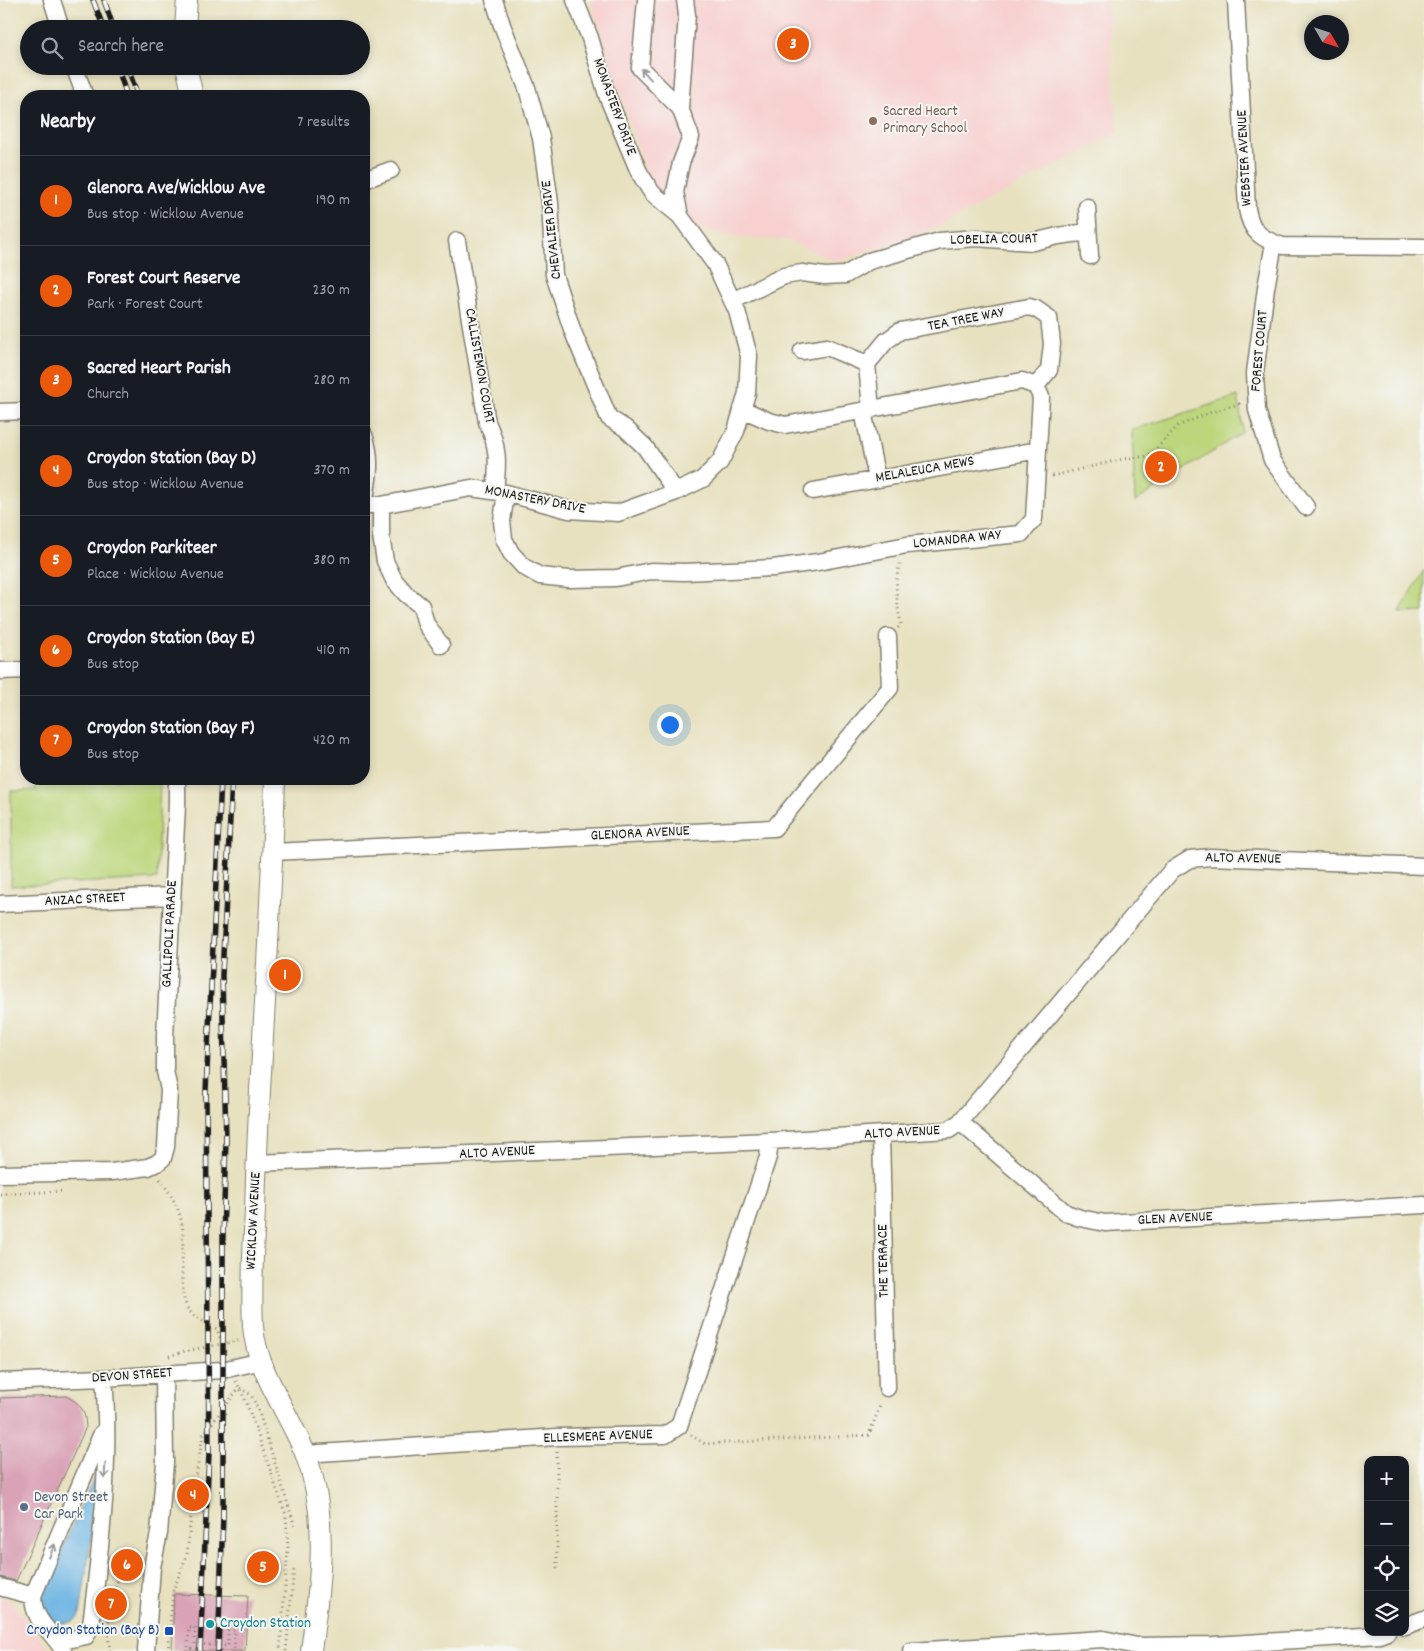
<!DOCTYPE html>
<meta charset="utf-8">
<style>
body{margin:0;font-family:Dekko,sans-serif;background:#20242c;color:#f1f3f6}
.controls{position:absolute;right:15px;bottom:15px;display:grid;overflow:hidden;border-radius:10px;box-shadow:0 2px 8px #0003}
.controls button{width:45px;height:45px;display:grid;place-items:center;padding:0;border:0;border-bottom:1px solid #363941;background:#171b24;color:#f1f3f6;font:25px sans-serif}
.compass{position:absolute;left:1304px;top:15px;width:45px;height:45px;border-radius:50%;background:#171b24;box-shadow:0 2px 8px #0003;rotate:129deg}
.you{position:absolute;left:669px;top:724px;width:18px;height:18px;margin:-12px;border:4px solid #fff;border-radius:50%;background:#1a73e8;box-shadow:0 0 0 8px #1a73e833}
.badge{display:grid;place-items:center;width:32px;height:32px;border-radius:50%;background:#ea580c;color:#fff;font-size:16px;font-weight:700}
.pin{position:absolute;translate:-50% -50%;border:2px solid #fff;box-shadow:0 1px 5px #0006}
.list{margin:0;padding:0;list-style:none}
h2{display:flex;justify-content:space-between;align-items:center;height:65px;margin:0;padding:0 20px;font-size:21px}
h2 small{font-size:16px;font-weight:400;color:#9ea1a6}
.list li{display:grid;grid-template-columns:32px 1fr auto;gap:15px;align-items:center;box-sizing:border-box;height:90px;padding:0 20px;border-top:1px solid #363941}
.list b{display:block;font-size:19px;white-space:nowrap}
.list p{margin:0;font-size:16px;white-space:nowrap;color:#9ea1a6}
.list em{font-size:16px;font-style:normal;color:#9ea1a6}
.icon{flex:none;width:28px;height:28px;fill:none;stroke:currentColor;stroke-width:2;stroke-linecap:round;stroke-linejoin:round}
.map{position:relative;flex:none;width:1424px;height:1651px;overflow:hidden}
.search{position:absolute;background:#171b24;box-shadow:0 2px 8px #0003;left:20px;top:20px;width:350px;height:55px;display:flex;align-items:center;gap:12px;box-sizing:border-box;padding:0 18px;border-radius:28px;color:#9ea1a6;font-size:19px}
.panel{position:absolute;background:#171b24;box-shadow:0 2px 8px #0003;left:20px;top:90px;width:350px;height:695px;border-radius:20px}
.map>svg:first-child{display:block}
.built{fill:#f7d0cf}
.green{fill:#bcd67b;stroke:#6c794c}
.water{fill:#6bb3e2;stroke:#44687f}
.building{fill:#d9a2b6}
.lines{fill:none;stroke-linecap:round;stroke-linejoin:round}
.minor-casing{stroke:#827e6e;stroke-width:19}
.major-casing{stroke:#827e6e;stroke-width:22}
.path{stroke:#827e6e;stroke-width:3;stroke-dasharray:1 4;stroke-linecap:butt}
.minor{stroke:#fff;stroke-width:16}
.major{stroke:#fff;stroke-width:20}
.rail-casing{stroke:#1c1c1c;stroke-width:5.5}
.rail{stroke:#f6f6f2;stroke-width:4;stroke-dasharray:11;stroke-linecap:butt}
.oneway{stroke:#999}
.education-dot{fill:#8d6e63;stroke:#f6f6f2;stroke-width:2}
.service-dot{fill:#5c6f8a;stroke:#f6f6f2;stroke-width:2}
.culture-dot{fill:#0f9aa8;stroke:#f6f6f2;stroke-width:2}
.transit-dot{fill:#1a4fb4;stroke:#f6f6f2;stroke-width:2}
.labels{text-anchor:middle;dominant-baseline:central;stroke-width:4;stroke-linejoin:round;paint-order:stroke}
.street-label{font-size:15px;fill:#1c1c1c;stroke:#f6f6f2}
.education-label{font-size:15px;fill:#785e54;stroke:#f6f6f2;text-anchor:start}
.service-label{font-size:15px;fill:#4e5e75;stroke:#f6f6f2;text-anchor:start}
.culture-label{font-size:15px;fill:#0d838f;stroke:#f6f6f2;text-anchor:start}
.transit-label{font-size:15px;fill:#164399;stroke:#f6f6f2;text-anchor:end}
</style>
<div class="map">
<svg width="1424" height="1651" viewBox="0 0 1424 1651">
<rect width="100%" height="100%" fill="#f6f6f2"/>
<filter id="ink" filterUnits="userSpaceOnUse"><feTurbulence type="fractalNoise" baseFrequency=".02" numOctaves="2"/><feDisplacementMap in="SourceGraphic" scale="10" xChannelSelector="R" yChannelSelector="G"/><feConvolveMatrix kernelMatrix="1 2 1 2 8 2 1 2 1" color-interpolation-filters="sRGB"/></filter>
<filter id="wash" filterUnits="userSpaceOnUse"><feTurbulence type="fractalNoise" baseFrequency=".0096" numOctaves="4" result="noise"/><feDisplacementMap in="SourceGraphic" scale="20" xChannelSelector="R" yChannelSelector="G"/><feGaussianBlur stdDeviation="1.12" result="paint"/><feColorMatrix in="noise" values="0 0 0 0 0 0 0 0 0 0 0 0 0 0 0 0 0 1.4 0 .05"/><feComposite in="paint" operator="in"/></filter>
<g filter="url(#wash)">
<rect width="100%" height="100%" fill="#e7e1bf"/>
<path class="built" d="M590,0H1107L1118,133L940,226L837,262L787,240L734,237L680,222L647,177Z
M0,1597L9,1599L50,1651H0Z"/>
<path class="green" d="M1238,396L1243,432L1135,502L1132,430Z
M1424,570V612L1399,613Z
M36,779H160L157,879L11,886V791L36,790Z"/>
<path class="water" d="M101,1462L98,1495L80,1613C79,1615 78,1618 76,1619C67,1627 50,1622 44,1613C41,1609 41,1603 40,1598Z"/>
<g id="blocks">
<path class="building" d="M66,1396L76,1402L82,1409L85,1417L86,1427L16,1581L0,1577V1398Z
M253,1560H274V1574H253Z
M174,1594L248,1596L245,1651H172Z"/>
</g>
</g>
<g filter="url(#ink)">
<use href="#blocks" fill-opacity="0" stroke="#827e6e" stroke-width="1"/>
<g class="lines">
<g class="minor-casing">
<path id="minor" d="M52,0L61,29
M494,0L502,25L527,88L541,138L550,203L554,275L573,332L609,418L625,428L645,447L676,492
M646,0L640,68L680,108
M1236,0L1247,209C1251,232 1261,239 1283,246L1424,247
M74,66L85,96
M364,180L391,170
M1087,207L1090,256
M680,216L675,192L681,163L691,137L680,108L687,15L685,0
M457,241L487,422C499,448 498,463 495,491
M1274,243L1266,288L1255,373L1257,410L1272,460L1306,507
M732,301L784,276L802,273L825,276L845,275L869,261L940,241L975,238L1033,242L1058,236L1088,232
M802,351L827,347L867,364
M871,410L867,364L886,341L900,331L1029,307L1036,309L1049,318L1052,344L1049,370L1036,386
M863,411L877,479
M0,412L26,411
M364,435C373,460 368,480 364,505
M813,491L1038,450
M506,493L502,521L504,539L511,553L524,567L540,576L569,579L616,578L651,571L684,572L773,568L818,562L907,545L1021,534L1034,519L1041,397L1036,386L1022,381L785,425L769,421L742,409
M364,505H381L471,488L506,493L569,510L618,513L676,492L703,479L720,462L736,431L747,393L749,356L737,311L715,264L680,216L652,193L639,172L608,98L590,38L575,0
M381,505V536L385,561L394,580L406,594L421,606L426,624L441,645
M0,671L26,670
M273,852L774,828L890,688L888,637
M0,904L171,896
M960,1122L1066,1213L1080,1218L1105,1223L1424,1205
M881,1134L887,1388
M257,1163L770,1141L949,1130L960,1122L1172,870L1190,859L1211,857L1424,866
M0,1174L112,1172L148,1167L157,1163L163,1158L166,1147L169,1090L165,1071V1036L177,805V779
M0,1382L104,1378L222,1370L262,1361
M305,1454L557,1437L665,1435L679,1426L768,1157L770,1141
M0,1587L33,1596
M1405,1626L1424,1619
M58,1642L86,1636L91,1625C101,1544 111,1461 104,1378
M63,1650C51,1630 33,1621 33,1596L102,1433
M146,1651L152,1567L159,1533L165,1463L164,1374
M911,1651L1103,1639L1137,1646L1214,1645L1379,1635L1387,1632"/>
</g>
<g class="major-casing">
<path id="major" d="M185,29L187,0
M186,66L193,96
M275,779C272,883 266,986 260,1090C258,1130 256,1170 255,1210C253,1249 251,1287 253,1326C256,1370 289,1413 305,1453C330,1517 320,1585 311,1651"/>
</g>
<path class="path" d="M1052,476L1123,459L1147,456L1152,453L1178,426L1211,412L1239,404L1240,406
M898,628L901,624C897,603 893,583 901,561
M160,1179C170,1193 179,1207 182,1224C186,1247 175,1296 191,1313C198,1320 208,1324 217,1329L226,1354
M0,1194L64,1191
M169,1356L185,1351L238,1341
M236,1381L247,1404L286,1515L288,1548L280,1651
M240,1388L251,1395L258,1409L295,1527
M691,1435L705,1444L869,1435L881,1403
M557,1568V1452
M111,1606L118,1579L127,1565
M197,1649L188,1648L189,1628H195V1644L228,1646V1630H235L234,1651
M110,1651L108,1633L110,1614
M168,1651L173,1591L187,1555L193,1495L203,1435L239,1388
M286,1651L294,1568"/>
<use href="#minor" class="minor"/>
<use href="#major" class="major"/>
<g class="rail-casing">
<path id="rail" d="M93,0L104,29
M104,0L114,29
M117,66L127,96
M127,66L138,96
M200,1651L209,1453L206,1091L221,779
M218,1651L223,1516V1237L226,1140L222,975L232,779"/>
</g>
<use href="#rail" class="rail"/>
</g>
<defs><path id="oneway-shaft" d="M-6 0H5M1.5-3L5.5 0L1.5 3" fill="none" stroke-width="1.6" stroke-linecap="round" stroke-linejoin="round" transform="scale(1.25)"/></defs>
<g class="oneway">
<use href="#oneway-shaft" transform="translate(646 74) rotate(-132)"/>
<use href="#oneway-shaft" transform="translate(105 1471) rotate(92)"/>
<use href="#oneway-shaft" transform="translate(52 1551) rotate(-67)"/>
</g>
</g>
<circle class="education-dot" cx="873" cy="121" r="5"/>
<circle class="service-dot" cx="24" cy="1507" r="5"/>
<circle class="culture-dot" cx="210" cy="1624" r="5"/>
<rect class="transit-dot" x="164" y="1626" width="10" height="10" rx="2.5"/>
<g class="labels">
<g class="street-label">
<text transform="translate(614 107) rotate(70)">MONASTERY DRIVE</text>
<text transform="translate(1245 158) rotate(-93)">WEBSTER AVENUE</text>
<text transform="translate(552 230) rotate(-96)">CHEVALIER DRIVE</text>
<text transform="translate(994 240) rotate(-1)">LOBELIA COURT</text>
<text transform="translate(966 320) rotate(-11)">TEA TREE WAY</text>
<text transform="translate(1260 351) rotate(-85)">FOREST COURT</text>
<text transform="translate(479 366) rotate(80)">CALLISTEMON COURT</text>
<text transform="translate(925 470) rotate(-10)">MELALEUCA MEWS</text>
<text transform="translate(535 500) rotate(11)">MONASTERY DRIVE</text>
<text transform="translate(957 540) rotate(-6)">LOMANDRA WAY</text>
<text transform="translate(640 834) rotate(-3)">GLENORA AVENUE</text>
<text transform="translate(1243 859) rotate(1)">ALTO AVENUE</text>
<text transform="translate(85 900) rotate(-3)">ANZAC STREET</text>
<text transform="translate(170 934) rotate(-87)">GALLIPOLI PARADE</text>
<text transform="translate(902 1133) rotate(-3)">ALTO AVENUE</text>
<text transform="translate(497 1153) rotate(-3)">ALTO AVENUE</text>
<text transform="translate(1175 1219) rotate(-3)">GLEN AVENUE</text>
<text transform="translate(254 1221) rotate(-87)">WICKLOW AVENUE</text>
<text transform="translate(884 1261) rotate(-91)">THE TERRACE</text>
<text transform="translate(132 1376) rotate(-4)">DEVON STREET</text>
<text transform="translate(598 1437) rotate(-2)">ELLESMERE AVENUE</text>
</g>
<g class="education-label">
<text x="883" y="112">Sacred Heart<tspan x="883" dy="17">Primary School</tspan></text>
</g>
<g class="service-label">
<text x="34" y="1498">Devon Street<tspan x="34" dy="17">Car Park</tspan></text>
</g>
<g class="culture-label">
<text x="220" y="1624">Croydon Station</text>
</g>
<g class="transit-label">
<text x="159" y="1631">Croydon Station (Bay B)</text>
</g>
</g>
</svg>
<div class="controls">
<button>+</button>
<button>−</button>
<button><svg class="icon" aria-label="locate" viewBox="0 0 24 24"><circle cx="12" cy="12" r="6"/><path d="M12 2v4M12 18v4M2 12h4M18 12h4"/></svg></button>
<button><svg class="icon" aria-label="layers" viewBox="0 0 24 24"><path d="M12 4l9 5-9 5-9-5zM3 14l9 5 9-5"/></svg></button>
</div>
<svg class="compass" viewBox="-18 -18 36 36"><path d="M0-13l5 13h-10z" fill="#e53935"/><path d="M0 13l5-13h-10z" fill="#9ea1a6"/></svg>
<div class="you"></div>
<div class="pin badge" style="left:285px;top:975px">1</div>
<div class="pin badge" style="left:1161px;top:467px">2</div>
<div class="pin badge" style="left:793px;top:44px">3</div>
<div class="pin badge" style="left:193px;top:1495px">4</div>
<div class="pin badge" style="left:263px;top:1567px">5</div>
<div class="pin badge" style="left:127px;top:1565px">6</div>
<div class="pin badge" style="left:111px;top:1604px">7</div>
<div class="search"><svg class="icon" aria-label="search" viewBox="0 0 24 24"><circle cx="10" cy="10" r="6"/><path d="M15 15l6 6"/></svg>Search here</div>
<section class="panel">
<h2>Nearby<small>7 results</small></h2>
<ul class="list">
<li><span class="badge">1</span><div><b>Glenora Ave/Wicklow Ave</b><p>Bus stop · Wicklow Avenue</p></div><em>190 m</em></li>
<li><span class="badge">2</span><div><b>Forest Court Reserve</b><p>Park · Forest Court</p></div><em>230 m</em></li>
<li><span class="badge">3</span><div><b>Sacred Heart Parish</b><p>Church</p></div><em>280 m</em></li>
<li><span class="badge">4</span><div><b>Croydon Station (Bay D)</b><p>Bus stop · Wicklow Avenue</p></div><em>370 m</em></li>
<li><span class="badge">5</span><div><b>Croydon Parkiteer</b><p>Place · Wicklow Avenue</p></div><em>380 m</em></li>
<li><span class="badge">6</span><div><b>Croydon Station (Bay E)</b><p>Bus stop</p></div><em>410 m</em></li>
<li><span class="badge">7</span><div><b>Croydon Station (Bay F)</b><p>Bus stop</p></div><em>420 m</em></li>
</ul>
</section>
</div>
